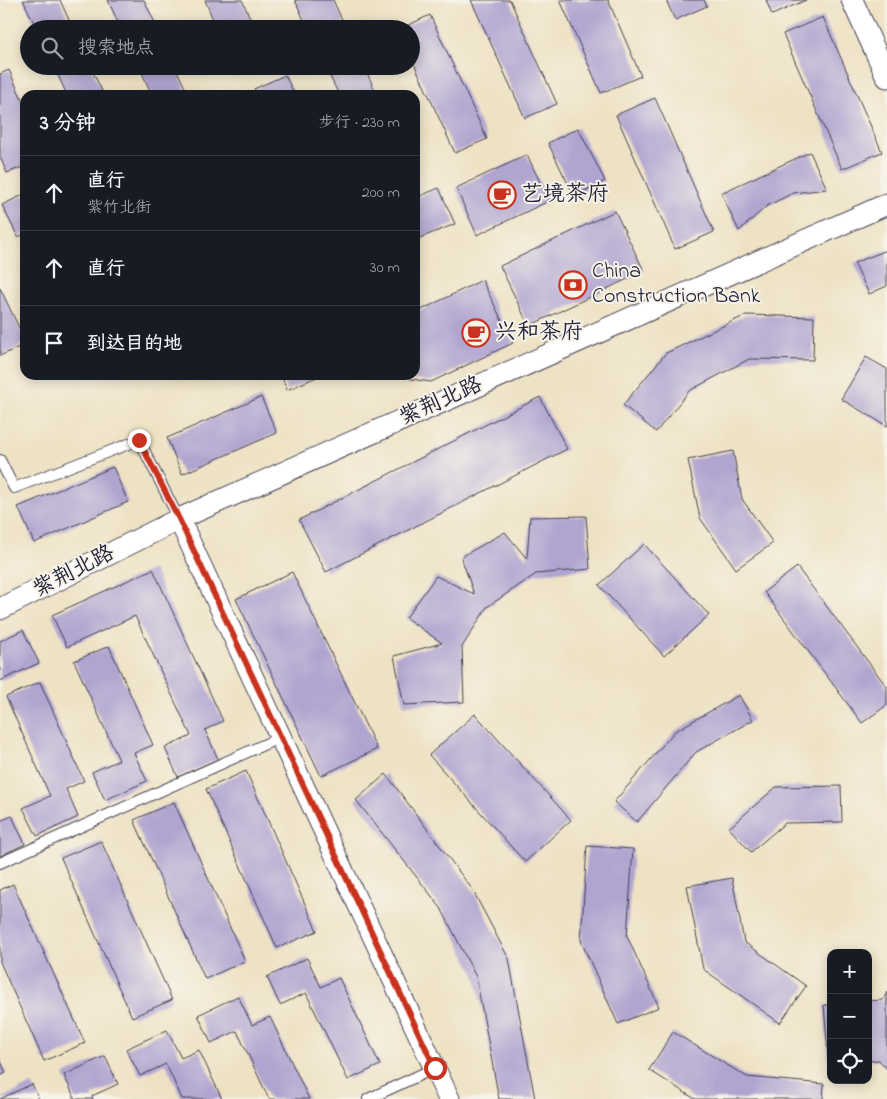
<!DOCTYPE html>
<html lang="zh">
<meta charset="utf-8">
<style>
body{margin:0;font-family:"Indie Flower","LXGW WenKai TC",sans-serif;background:#20242c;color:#f1f3f6}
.controls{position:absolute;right:15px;bottom:15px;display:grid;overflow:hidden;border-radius:10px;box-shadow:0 2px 12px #0003}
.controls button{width:45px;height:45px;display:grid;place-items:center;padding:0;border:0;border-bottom:1px solid #363941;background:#171b24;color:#f1f3f6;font:25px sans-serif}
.stop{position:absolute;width:15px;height:15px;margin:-11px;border:4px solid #c8321e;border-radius:50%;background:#fff}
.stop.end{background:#c8321e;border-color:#fff;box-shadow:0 1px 5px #0008}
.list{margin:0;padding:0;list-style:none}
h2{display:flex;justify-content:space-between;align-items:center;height:65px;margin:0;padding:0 20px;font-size:21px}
h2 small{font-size:16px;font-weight:400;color:#9ea1a6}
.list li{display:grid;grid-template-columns:32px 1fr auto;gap:15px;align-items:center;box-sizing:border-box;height:75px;padding:0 20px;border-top:1px solid #363941}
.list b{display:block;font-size:19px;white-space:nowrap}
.list p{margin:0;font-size:16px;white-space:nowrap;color:#9ea1a6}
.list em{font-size:16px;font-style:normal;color:#9ea1a6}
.icon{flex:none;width:28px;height:28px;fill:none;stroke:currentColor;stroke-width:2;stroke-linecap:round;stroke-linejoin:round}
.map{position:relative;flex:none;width:887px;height:1099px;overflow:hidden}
.search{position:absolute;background:#171b24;box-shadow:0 2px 12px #0003;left:20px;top:20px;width:400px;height:55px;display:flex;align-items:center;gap:12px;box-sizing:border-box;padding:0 18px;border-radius:28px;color:#9ea1a6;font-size:19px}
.panel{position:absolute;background:#171b24;box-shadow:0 2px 12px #0003;left:20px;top:90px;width:400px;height:290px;border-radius:15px}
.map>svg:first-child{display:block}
.building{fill:#b0a4d0}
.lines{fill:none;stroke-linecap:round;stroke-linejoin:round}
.service-casing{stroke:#413f50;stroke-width:12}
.minor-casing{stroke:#413f50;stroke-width:23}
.service{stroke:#fff;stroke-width:10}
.minor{stroke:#fff;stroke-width:21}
.route{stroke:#c8321e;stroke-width:6}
.labels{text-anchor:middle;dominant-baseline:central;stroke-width:4;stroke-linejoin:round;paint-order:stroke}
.poi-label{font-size:22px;fill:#22223b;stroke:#f7f3e8;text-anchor:start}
.street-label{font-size:22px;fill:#22223b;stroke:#f7f3e8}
</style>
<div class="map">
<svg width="887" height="1099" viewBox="0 0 887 1099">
<rect width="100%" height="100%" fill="#f7f3e8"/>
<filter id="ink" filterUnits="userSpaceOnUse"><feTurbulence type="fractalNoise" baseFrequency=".02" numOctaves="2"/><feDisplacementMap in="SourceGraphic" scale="10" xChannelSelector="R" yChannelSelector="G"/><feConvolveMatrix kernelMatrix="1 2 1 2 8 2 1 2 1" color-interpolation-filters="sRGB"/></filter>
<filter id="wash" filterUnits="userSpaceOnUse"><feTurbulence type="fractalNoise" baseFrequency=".0096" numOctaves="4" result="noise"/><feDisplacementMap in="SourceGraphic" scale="20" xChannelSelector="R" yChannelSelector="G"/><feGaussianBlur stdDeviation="1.12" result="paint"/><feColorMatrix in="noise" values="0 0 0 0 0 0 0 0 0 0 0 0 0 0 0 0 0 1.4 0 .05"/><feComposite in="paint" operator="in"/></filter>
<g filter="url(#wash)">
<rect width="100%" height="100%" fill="#eee2c4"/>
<g id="blocks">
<path class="building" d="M23,0H60L73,29H37Z
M108,0H144L158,29H121Z
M205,0H242L255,29H217Z
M295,0H333L343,22L328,29H308Z
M471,0H510L557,104L525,118Z
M560,0H608L641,76L601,93Z
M666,0H704L707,6L675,20Z
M766,0H806L772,15Z
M430,15L487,139L455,153L411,57V29H400Z
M823,17L882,152L842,169L783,34Z
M54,66H90L104,95H67Z
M139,66H175L186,90L176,95H152Z
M325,66H364L377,95H339Z
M9,70L25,106V166L7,173L0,157V74Z
M285,75L295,95H257L254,89Z
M655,98L714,232L675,249L616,115Z
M578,128L605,181L574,196L548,143Z
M810,152L827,189L793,193L767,206L739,231L721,193Z
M527,155L549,201L477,235L456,188Z
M439,188L455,224L415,240V198Z
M25,194V234L18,237L2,205Z
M615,211L644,271L529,326L500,266Z
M887,250V286L869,294L854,263Z
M482,280L513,343L431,382L411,379L403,375H415V313Z
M0,288L25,340V344L0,356Z
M746,315L814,317L813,360L749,359L689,391L656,432L623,405L666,353Z
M866,357L887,369V426L841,399Z
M281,375H321L287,390Z
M261,397L277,433L182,474L167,438Z
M540,397L567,449L326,572L299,520Z
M733,451L742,499L773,543L736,569L700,518L688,460Z
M113,467L128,502L34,543L18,507Z
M586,516L590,569L536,574L487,607L462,647L464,702L404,705L394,656L442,643L406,618L436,576L474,594L461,557L505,532L527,559L530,517Z
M644,544L709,615L664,656L599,585Z
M797,567L887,687V705L862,723L764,592Z
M153,569L223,721L205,730L218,759L178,777L165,748L191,736L135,616L67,647L52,615Z
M292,572L377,749L321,776L236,599Z
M23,630L39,663L0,681V641Z
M109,646L153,745L134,753L147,781L105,800L92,772L119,760L74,661Z
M40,682L84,781L66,789L78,817L37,836L23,808L50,796L6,697Z
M739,695L753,720L696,752L637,822L614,802L675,731Z
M475,714L571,820L525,862L429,755Z
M246,771L317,931L277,948L206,789Z
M386,774L472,889L509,959L535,1099H499L476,977L441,908L356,800Z
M841,786L842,822L785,823L751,852L729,828L776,787Z
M174,802L245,961L205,979L134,820Z
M12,816L25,844L0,856V821Z
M101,841L172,1000L132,1017L61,858Z
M587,846L633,849L627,936L659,1007L618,1024L581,941Z
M732,878L744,942L806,986L780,1023L703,969L687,886Z
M13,884L85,1043L44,1061L0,962V890Z
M307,958L321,987L339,978L380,1065L348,1080L306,993L280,1005L267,977Z
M887,992V1069L879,1060L868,1061V1001L883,1000Z
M238,996L252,1025L270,1017L309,1099H269L237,1031L211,1043L198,1015Z
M824,1005H831V1066H829Z
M167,1030L181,1058L199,1050L222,1099H182L166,1064L140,1076L126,1049Z
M673,1032L747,1077L824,1084L823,1099H695L649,1070Z
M105,1056L118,1084L92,1096L93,1099H75L64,1075Z
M0,1059L6,1073L0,1076Z
M32,1084L39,1099H0Z"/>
</g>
</g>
<g filter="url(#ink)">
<use href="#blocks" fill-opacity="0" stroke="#413f50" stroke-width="1"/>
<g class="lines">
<g class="service-casing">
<path id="service" d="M0,460L14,488L139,440L179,519
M0,863L281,737
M368,1099L435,1068"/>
</g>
<g class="minor-casing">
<path id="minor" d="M852,0L887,77
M179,519L449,1099
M0,609L179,519L887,204"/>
</g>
<use href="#service" class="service"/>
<use href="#minor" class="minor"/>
</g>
</g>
<g class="lines" filter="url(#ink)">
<path class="route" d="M139,440L179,519L435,1068"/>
</g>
<defs>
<g id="cafe-ring" transform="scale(1.4375)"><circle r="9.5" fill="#f7f3e8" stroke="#c8321e" stroke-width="1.5"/><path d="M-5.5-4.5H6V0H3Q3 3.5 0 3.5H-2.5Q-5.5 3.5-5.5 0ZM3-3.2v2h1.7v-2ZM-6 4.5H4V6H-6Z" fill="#c8321e"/></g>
<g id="bank-ring" transform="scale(1.4375)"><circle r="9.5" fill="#f7f3e8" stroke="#c8321e" stroke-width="1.5"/><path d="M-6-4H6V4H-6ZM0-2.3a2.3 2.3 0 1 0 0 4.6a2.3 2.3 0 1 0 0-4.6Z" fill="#c8321e"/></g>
</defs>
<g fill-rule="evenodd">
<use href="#cafe-ring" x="502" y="195"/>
<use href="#bank-ring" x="573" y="285"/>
<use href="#cafe-ring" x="476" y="333"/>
</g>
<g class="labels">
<g class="poi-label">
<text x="521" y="195">艺境茶府</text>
<text x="592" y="272">China<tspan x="592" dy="25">Construction Bank</tspan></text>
<text x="495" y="333">兴和茶府</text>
</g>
<g class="street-label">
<text transform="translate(441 402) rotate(-24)">紫荆北路</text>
<text transform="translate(74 572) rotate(-27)">紫荆北路</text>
</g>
</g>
</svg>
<div class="controls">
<button>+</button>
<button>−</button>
<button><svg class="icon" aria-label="locate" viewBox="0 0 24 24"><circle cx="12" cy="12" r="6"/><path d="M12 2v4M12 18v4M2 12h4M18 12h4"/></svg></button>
</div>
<div class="stop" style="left:435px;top:1068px"></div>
<div class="stop end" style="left:139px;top:440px"></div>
<div class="search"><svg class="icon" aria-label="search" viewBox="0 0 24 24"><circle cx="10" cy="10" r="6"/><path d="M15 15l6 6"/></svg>搜索地点</div>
<section class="panel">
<h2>3 分钟<small>步行 · 230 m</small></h2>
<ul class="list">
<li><svg class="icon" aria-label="ahead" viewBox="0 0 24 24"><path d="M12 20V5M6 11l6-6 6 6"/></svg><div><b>直行</b><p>紫竹北街</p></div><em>200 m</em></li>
<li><svg class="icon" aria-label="ahead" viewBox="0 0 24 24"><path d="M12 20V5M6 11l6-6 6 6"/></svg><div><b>直行</b></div><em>30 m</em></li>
<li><svg class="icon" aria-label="arrive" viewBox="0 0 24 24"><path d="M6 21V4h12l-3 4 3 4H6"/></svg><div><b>到达目的地</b></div></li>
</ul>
</section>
</div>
